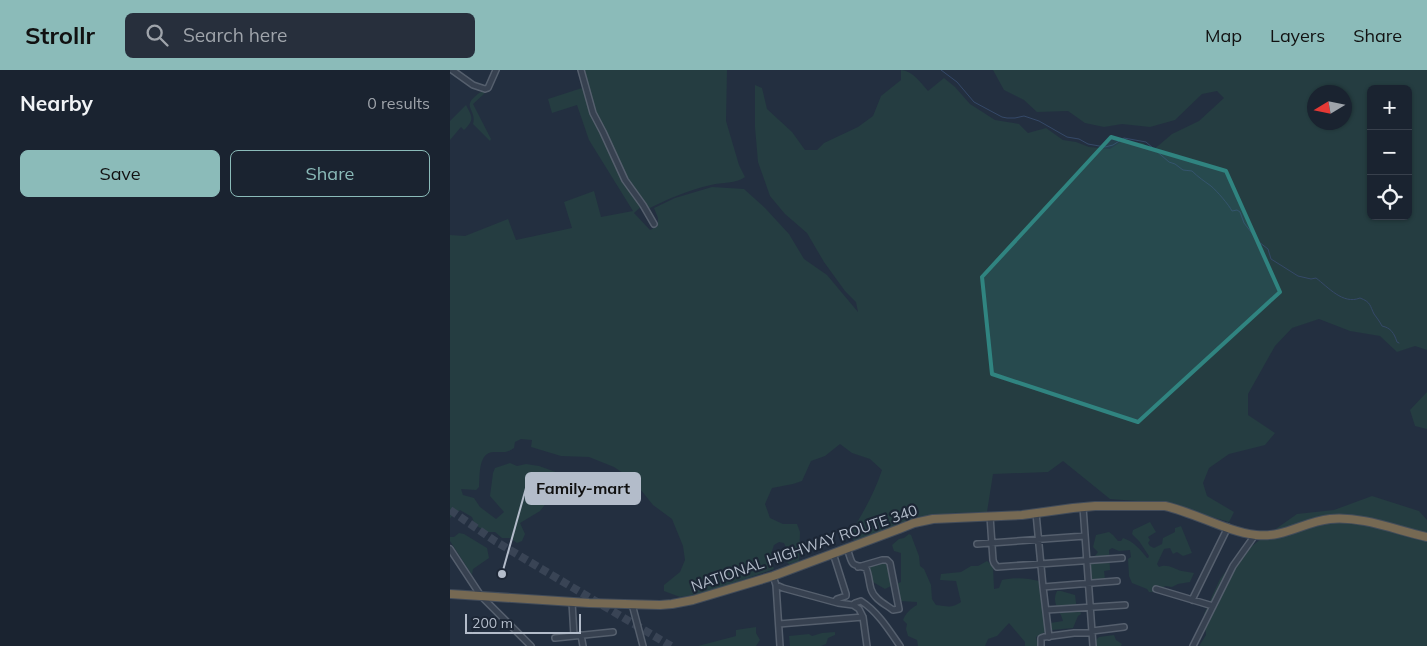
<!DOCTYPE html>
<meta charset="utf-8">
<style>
body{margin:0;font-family:Mulish,sans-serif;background:#272f3c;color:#f1f3f6}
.controls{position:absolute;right:15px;top:15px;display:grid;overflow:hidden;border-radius:8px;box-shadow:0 1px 4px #0004}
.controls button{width:45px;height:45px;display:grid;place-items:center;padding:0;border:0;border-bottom:1px solid #38404c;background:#1a2330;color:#f1f3f6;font:25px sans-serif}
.compass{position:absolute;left:857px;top:15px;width:45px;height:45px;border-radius:50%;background:#1a2330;box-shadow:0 1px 4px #0004;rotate:260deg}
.scale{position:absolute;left:15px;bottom:12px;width:116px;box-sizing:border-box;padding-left:5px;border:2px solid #b3bcca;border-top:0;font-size:14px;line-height:18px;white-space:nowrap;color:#b3bcca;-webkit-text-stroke:4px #1c2635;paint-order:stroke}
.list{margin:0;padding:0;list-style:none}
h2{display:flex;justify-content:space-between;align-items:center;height:65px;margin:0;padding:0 20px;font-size:21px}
h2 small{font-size:16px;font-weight:400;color:#9fa4ab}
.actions{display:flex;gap:10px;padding:15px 20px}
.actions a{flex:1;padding:11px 0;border:1px solid #8bbbb9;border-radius:8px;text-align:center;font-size:18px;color:#8bbbb9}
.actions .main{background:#8bbbb9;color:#111}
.icon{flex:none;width:28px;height:28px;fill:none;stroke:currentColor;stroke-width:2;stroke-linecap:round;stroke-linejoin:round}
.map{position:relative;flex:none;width:977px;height:576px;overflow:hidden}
header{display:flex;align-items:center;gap:30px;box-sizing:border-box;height:70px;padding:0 25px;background:#8bbbb9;color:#111}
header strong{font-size:24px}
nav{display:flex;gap:28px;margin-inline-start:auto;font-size:18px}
.search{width:350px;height:45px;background:#272f3c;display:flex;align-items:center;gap:12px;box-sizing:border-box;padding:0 18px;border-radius:8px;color:#9fa4ab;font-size:19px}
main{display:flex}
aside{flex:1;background:#1a2330}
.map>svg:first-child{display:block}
.green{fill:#253d41;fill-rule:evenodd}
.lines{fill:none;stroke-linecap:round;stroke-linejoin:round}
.stream{stroke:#354968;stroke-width:1}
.highway-tunnel{stroke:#394455;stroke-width:8;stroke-dasharray:8 4;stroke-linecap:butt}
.minor-casing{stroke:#555f6d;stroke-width:8}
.highway-casing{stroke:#424c5a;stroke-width:10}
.minor{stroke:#374150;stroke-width:5}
.highway{stroke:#766953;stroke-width:8}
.marked{fill:#308480;fill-opacity:0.2;stroke:#308480;stroke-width:4;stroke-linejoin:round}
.labels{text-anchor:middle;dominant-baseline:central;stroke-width:4.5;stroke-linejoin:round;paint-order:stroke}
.street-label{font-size:15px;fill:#b3bcca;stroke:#1c2635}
.leader{fill:none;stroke:#b3bcca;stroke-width:2}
.callout-dot{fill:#b3bcca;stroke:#1c2635;stroke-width:2}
.callout{fill:#b3bcca;stroke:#b3bcca;stroke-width:2}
.callout-label{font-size:16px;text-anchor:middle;font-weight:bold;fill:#111}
</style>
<header>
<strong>Strollr</strong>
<div class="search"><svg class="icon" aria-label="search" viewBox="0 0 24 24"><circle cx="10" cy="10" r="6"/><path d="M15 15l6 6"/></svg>Search here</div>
<nav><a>Map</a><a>Layers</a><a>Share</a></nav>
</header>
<main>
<aside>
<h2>Nearby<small>0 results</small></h2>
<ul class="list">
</ul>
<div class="actions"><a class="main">Save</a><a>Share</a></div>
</aside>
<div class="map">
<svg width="977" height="576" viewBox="0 0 977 576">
<rect width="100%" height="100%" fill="#232f40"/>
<path class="green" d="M132,0H277L276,51L289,95L295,107C286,114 272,112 261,115C238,120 218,129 198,139L194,134L184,143L200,160L208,156V148L204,138L225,128L262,117L294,119L315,138L339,164L354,189L377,205L408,242L406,232L395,221L374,192L357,163L335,144L320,126L308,92L305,57V15L312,18L317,39L342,62L355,80H367L374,73L408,57L423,46L431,26L451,10V0C463,1 470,12 478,21L494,8L505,17L520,34L545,50L569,54L578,63L596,58L613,70L626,72L639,77L660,79L672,71L693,73L702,81L722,64L749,51L774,28L767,21L752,24L725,50L700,57L672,54L654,57L635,53L618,41L587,42L574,30L554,20L543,0H977V280L965,276L947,282L930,266L900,261L869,249L842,258L825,276L798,324V345L825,363L815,375L779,384L759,398L753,413L757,426L784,442L779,452L713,433L660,429L613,391L598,402L543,404L537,442L503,443L468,447L405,472L400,464C413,443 424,424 432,400L420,389L402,383L390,374L375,386L361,391L352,411L343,414L322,418L315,434L320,448L333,454H347L350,462L349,492L339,494L336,491L337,480L334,473L329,472L324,475L320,487L324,499L264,520L243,525L230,527L214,521V515L230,502L235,490L233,476L222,449L203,435L182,409L164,397L139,387L111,386L81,377L82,370L71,369L65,372L64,378C57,383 53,382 44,382C28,382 30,405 29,417L26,420L11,419L13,425L24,428L30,437L46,449L54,442L40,426L43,403L45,398L60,393L67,396L76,394L89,396L114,405L105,415L101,427L90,441L70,453L75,464L72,471L67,473L60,468H52L45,462H37L25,455L22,447L10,440L0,448V165L15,166L58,149L66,170L122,158L114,132L144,121L151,147L183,141L139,70L127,35L102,43L98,29L132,18L128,1ZM921,19H958V146H921ZM864,22H894V52H864Z
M32,21L35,23L23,34L41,69L40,71L23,54C26,44 18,39 20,33C21,29 28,24 32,21Z
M16,35C22,47 25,49 14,60L11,57L0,70V51Z
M977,322V359L965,356L960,340Z
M922,426L969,441L977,450V576H749L756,565L754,544L770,509L785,490L807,472L847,444L884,440Z
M700,452L706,462L698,467L700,470L698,473L700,476L704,478L712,474L713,468L725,462V458L731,456L742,483L733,486L727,482L723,484L720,478L714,479L707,494L709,497C717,493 724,499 732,501C736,502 740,502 744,503L740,512L728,514L722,517L715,516L709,522H699L697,519L682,513L679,506L678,489L681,487L680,480L669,481L662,478L659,480L660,500L654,501L655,509L642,510L640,507L639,493L648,488L645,486L648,482L643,477L646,465L659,462L663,465L668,471H671L673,468C683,471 691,480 697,488H698L699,486L689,471L682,464L683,460Z
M9,463L14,464L37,478L39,488L23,499L22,505L0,471V467H4Z
M459,464L461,465L469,486L470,496L474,499L481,515L482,529L486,535C498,536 500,539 511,532L506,511L490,510L491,504L511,502L521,496H528L537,491L543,496L544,519L549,518L552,510C564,507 578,508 589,511L596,559L595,562L586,567L588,576H575V572L559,553L547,566L538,569L535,576H468L467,570L458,566L456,559L457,554L453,550C456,543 460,539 467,535V532L450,531L446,514L451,512V483L444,481L442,475L449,469L454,468Z
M432,492H437L439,495L443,515L435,519L423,512L418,497L419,496Z
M607,521H611L625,525L627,540H630L631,544L628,546L623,558L602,560L600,553L613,551C610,539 601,534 607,521Z
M306,557V563L310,570L306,576H248L286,566V560Z
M385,562V565L378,568L376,574L371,576H340L339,566L359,564L362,566L372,563Z
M664,565L666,570L672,574L671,576H646V570L649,567Z"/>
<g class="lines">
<path class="stream" d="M491,0L507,12L524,32L552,47L557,48H565L574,46L589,51L617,67L629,69L638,74L655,77L663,75L674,68L696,72L719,92L725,94L733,100L742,101C748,107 754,111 761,116C767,121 779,135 782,141L787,140L790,142L794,153L809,172L818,179L821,189L848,206L861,209L866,208C878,217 893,235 910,228C921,232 920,236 924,244C927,248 930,252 932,256C941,258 944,263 947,272L949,273"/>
<path class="highway-tunnel" d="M0,440L45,471L95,501L221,576"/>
<g class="minor-casing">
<path id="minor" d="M2,0L23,15L35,19L38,18L46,0
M131,0L143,43L153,62L175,110L193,135L204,154
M633,437L643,576
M586,443L593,517L599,567
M540,446L543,490L544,493L547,497L672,488
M527,474L635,466
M397,478C403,495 399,494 416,498C419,505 419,512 421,519C424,529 435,534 443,540L449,539L440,493L437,490H432L408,497
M0,479L31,526L81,576
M383,483L396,524V526L387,529L385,532
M323,506L326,515L330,576
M326,515L333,518L388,533L403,535L409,539L413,547L417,576
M593,517L667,511
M706,519L763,536
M742,530L778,457
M122,532L124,566
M182,534L193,576
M403,535L405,533L411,531C428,542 439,560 450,576
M596,540L675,535
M329,554L413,547
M642,561L674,557
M131,565L133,576
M105,568L163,562
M591,576V568L594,567L624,563H642
M743,576L783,496L805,465"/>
</g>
<g class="highway-casing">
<path id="highway" d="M0,524L139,533L210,535L222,534L243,530L323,506L449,459L464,453L483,449L572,445L623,438L645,436H715C746,443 775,461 806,465C834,468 853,452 880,449C913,446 945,460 977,467"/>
</g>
<use href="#minor" class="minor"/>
<use href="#highway" class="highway"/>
</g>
<path class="marked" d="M661,67L776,101L830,222L688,352L542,304L532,207Z"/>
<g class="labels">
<g class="street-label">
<text transform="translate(354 478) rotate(-19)">NATIONAL HIGHWAY ROUTE 340</text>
</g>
</g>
<path class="leader" d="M52 504L76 418"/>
<circle class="callout-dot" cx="52" cy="504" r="5"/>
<rect class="callout" x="76" y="403" width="114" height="31" rx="5"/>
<g class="callout-label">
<text x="133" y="424">Family-mart</text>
</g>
</svg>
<div class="controls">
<button>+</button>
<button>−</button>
<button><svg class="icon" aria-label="locate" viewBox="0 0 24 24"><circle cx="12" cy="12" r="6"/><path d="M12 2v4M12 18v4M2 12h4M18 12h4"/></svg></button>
</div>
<svg class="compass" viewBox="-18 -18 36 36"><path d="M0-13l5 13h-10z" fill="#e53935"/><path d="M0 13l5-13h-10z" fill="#9fa4ab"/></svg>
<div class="scale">200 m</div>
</div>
</main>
